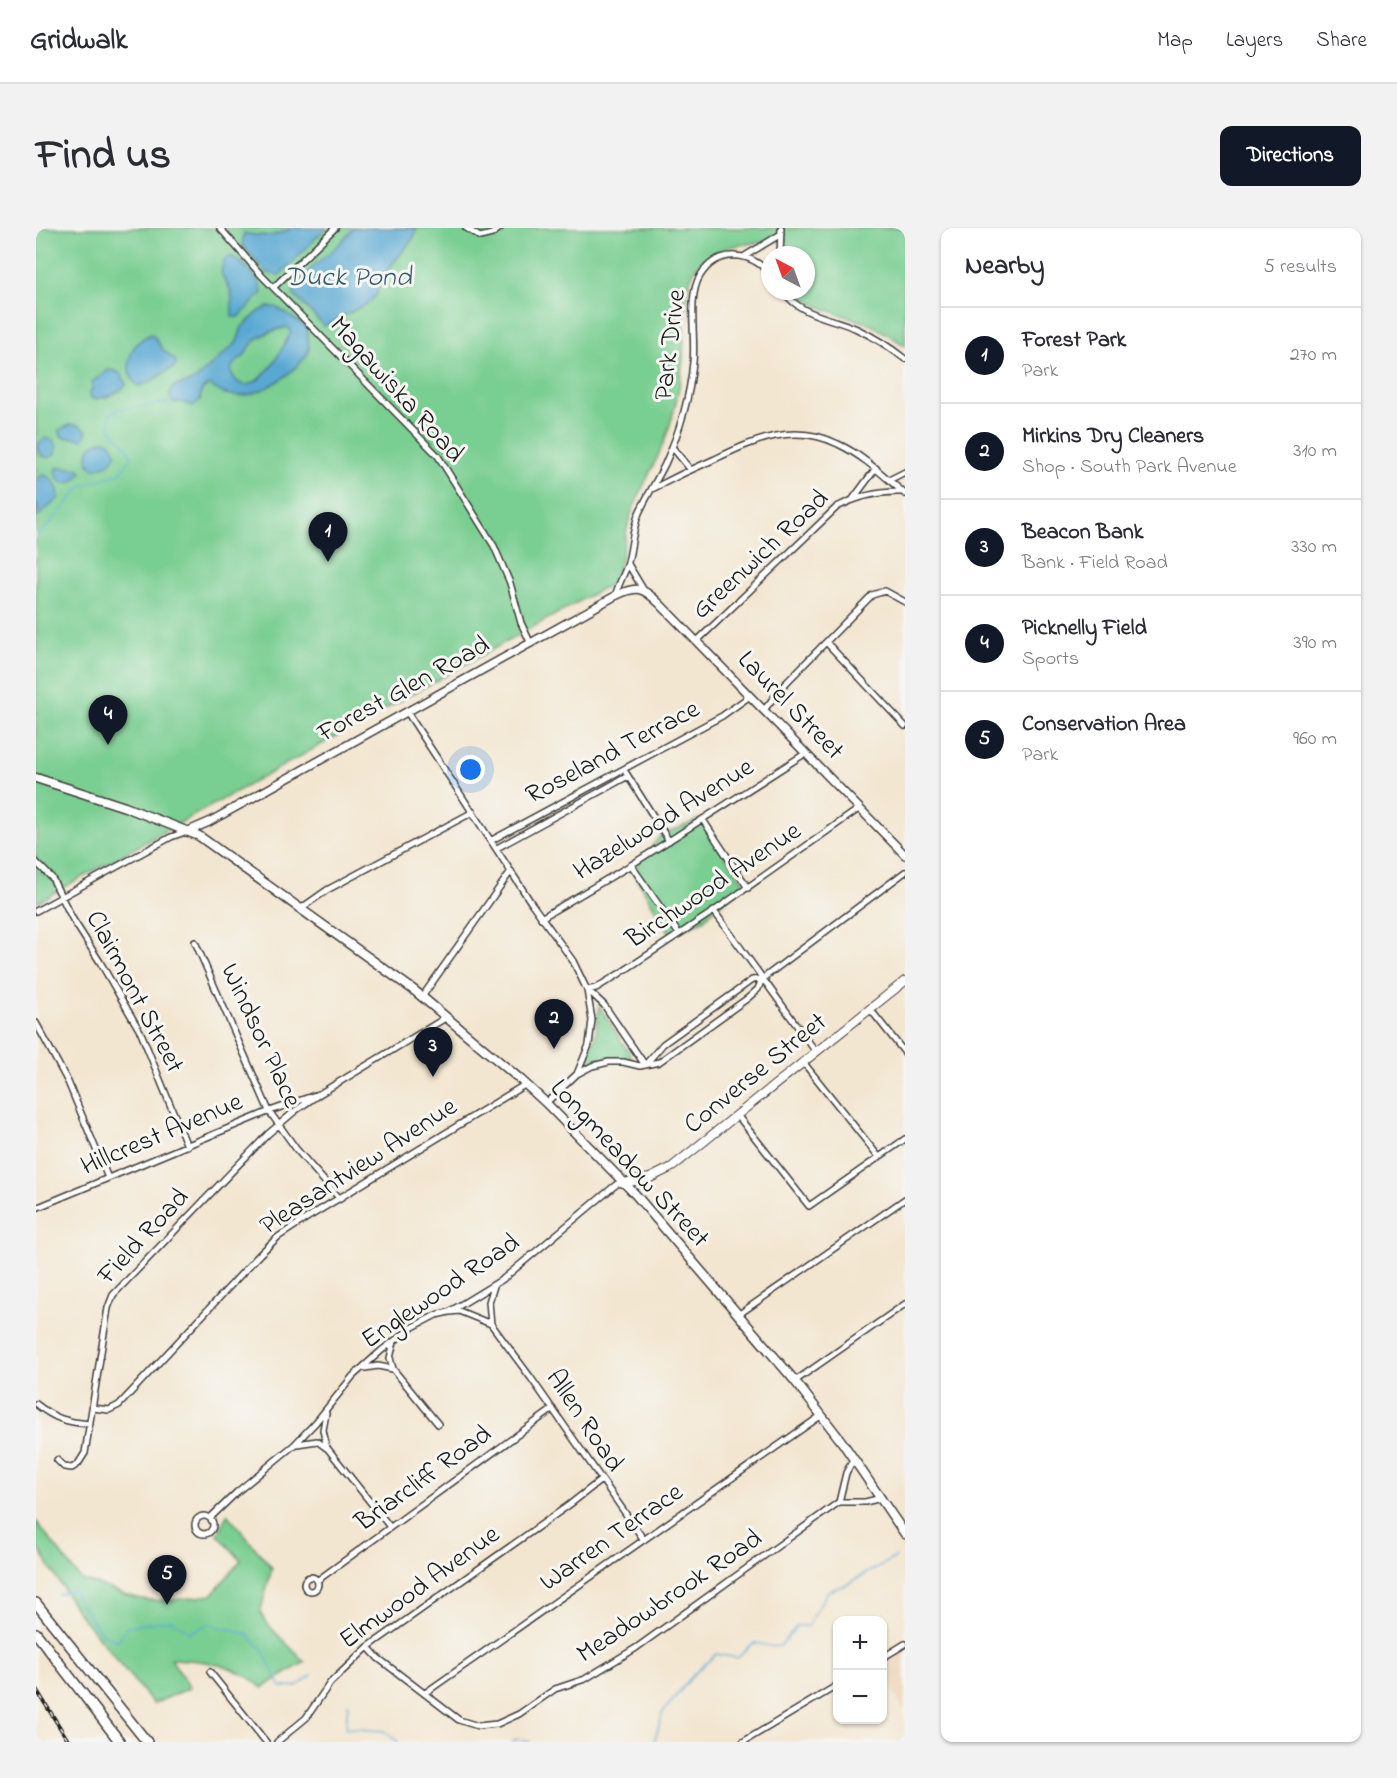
<!DOCTYPE html>
<meta charset="utf-8">
<style>
body{margin:0;font-family:"Indie Flower",sans-serif;background:#f2f2f3;color:#2b2b33}
.controls{position:absolute;right:18px;bottom:18px;display:grid;overflow:hidden;border-radius:12px;box-shadow:0 2px 4px #0004}
.controls button{width:54px;height:54px;display:grid;place-items:center;padding:0;border:0;border-bottom:2px solid #e1e1e2;background:#fff;color:#2b2b33;font:30px sans-serif}
.compass{position:absolute;left:725px;top:18px;width:54px;height:54px;border-radius:50%;background:#fff;box-shadow:0 2px 4px #0004;rotate:319deg}
.you{position:absolute;left:435px;top:542px;width:21px;height:21px;margin:-15px;border:4px solid #fff;border-radius:50%;background:#1a73e8;box-shadow:0 0 0 9px #1a73e833}
.badge{display:grid;place-items:center;width:39px;height:39px;border-radius:50%;background:#111827;color:#fff;font-size:20px;font-weight:700}
.pin{position:absolute;translate:-50% -50px;filter:drop-shadow(0 2px 3px #0008)}
.pin::after{content:'';position:absolute;top:32px;width:21px;height:18px;background:inherit;clip-path:polygon(0 0,100% 0,50% 100%)}
.list{margin:0;padding:0;list-style:none}
h2{display:flex;justify-content:space-between;align-items:center;height:78px;margin:0;padding:0 24px;font-size:26px}
h2 small{font-size:20px;font-weight:400;color:#7c7c81}
.list li{display:grid;grid-template-columns:39px 1fr auto;gap:18px;align-items:center;box-sizing:border-box;height:96px;padding:0 24px;border-top:2px solid #e1e1e2}
.list b{display:block;font-size:22px;white-space:nowrap}
.list p{margin:0;font-size:20px;white-space:nowrap;color:#7c7c81}
.list em{font-size:20px;font-style:normal;color:#7c7c81}
.map{position:relative;flex:none;width:869px;height:1514px;overflow:hidden;border-radius:12px}
header{display:flex;align-items:center;gap:36px;box-sizing:border-box;height:84px;padding:0 30px;background:#fff;border-bottom:2px solid #e1e1e2}
header strong{font-size:28px}
nav{display:flex;gap:33px;margin-inline-start:auto;font-size:21px}
.intro{display:flex;align-items:center;justify-content:space-between;box-sizing:border-box;height:144px;padding:0 36px}
h1{margin:0;font-size:42px}
.button{padding:15px 27px;border-radius:12px;background:#111827;color:#fff;font-size:21px;font-weight:700}
main{display:flex;gap:36px;padding:0 36px}
aside{flex:1;background:#fff;border-radius:12px;box-shadow:0 2px 4px #0004}
.map>svg:first-child{display:block}
.built{fill:#eed6bb}
.green{fill:#79ce91;stroke:#4a7556;stroke-width:1.5}
.water{fill:#59a8d3;stroke:#3a6278;stroke-width:1.5;fill-rule:evenodd}
.lines{fill:none;stroke-linecap:round;stroke-linejoin:round}
.stream{stroke:#59a8d3;stroke-width:1.5}
.minor-casing{stroke:#3c3a37;stroke-width:8}
.tertiary-casing{stroke:#3c3a37;stroke-width:10}
.secondary-casing{stroke:#3c3a37;stroke-width:10}
.primary-casing{stroke:#3c3a37;stroke-width:11}
.motorway-casing{stroke:#3c3a37;stroke-width:12}
.minor{stroke:#fff;stroke-width:5}
.tertiary{stroke:#fff;stroke-width:7}
.secondary{stroke:#fff;stroke-width:8}
.primary{stroke:#fff;stroke-width:8}
.motorway{stroke:#fff;stroke-width:9}
.rail-casing{stroke:#1c1c1c;stroke-width:4}
.rail{stroke:#f6f6f2;stroke-width:1.5;stroke-dasharray:4.5;stroke-linecap:butt}
.labels{text-anchor:middle;dominant-baseline:central;stroke-width:6;stroke-linejoin:round;paint-order:stroke}
.street-label{font-size:27px;fill:#1c1c1c;stroke:#f6f6f2}
.water-label{font-size:28px;font-style:italic;fill:#375b6e;stroke:#f6f6f2}
</style>
<header>
<strong>Gridwalk</strong>
<nav><a>Map</a><a>Layers</a><a>Share</a></nav>
</header>
<div class="intro"><h1>Find us</h1><a class="button">Directions</a></div>
<main>
<div class="map">
<svg width="869" height="1514" viewBox="0 0 869 1514">
<rect width="100%" height="100%" fill="#f6f6f2"/>
<filter id="ink" filterUnits="userSpaceOnUse"><feTurbulence type="fractalNoise" baseFrequency=".0167" numOctaves="2"/><feDisplacementMap in="SourceGraphic" scale="12" xChannelSelector="R" yChannelSelector="G"/><feConvolveMatrix kernelMatrix="1 2 1 2 8 2 1 2 1" color-interpolation-filters="sRGB"/></filter>
<filter id="wash" filterUnits="userSpaceOnUse"><feTurbulence type="fractalNoise" baseFrequency=".008" numOctaves="4" result="noise"/><feDisplacementMap in="SourceGraphic" scale="24" xChannelSelector="R" yChannelSelector="G"/><feGaussianBlur stdDeviation="1.35" result="paint"/><feColorMatrix in="noise" values="0 0 0 0 0 0 0 0 0 0 0 0 0 0 0 0 0 1.4 0 .05"/><feComposite in="paint" operator="in"/></filter>
<g filter="url(#wash)">
<rect width="100%" height="100%" fill="#f3e6d0"/>
<path class="built" d="M869,1421V1480L867,1481L847,1447L846,1435Z"/>
<path class="green" d="M0,0H869V118C857,110 846,102 833,96C808,86 780,83 761,63H770V27H750L751,12C721,16 683,13 662,37C644,58 650,112 646,139C643,164 637,191 628,214C618,238 605,261 596,284C587,307 588,332 578,354L0,675Z
M664,591L708,655L667,692L635,707L596,643L624,608Z
M563,778L597,831L574,829L551,833L560,806Z
M191,1286L236,1340L224,1385L237,1402L269,1434L226,1460C201,1436 168,1432 135,1431L154,1460L117,1476L40,1382L0,1316V1293L45,1352C65,1356 84,1366 105,1371C128,1375 153,1370 176,1367L205,1332L182,1307Z"/>
<path class="water" d="M257,0H290L244,47L231,45L206,17L208,5C227,9 240,9 257,0Z
M317,0H381L377,11L345,50L341,66L333,75L288,98L257,66C267,45 281,35 298,21C305,15 311,7 317,0Z
M195,28C209,37 224,48 226,65L203,89H196C195,81 197,71 195,64C190,50 181,50 188,32Z
M232,79H240L271,99L273,123C269,132 259,140 251,147C229,163 199,179 174,157L166,161L164,172L157,178L145,174L137,175L134,169L135,160C144,156 153,156 161,150L201,114L206,99L224,83ZM251,99L254,102V106C249,115 244,125 238,134C231,145 211,167 199,151C197,148 195,146 195,142C196,135 203,133 207,129C211,124 213,118 218,114C225,106 241,101 251,99Z
M116,106L127,122L140,133V138L112,155L102,158C84,142 94,113 116,106Z
M72,142C84,143 86,145 90,157C82,166 68,171 56,171L53,166L56,161V154Z
M34,197H43L51,203L47,211L26,209L23,202Z
M9,210L17,212L21,219L19,226L13,230L6,228L2,222L3,215Z
M69,212L75,215L81,226C76,236 68,238 58,241L52,234C51,221 55,214 69,212Z
M25,239L44,241L46,244C38,255 24,263 19,243L21,240Z
M7,247C17,248 23,260 23,270L0,290V284L3,282L0,276V253Z"/>
<g class="lines">
<path class="stream" d="M0,308L12,298L46,258L84,245L96,229L91,219L73,199L74,186L83,181L132,175L137,172
M22,1366L37,1362L43,1374L64,1404L81,1413L92,1398L136,1392L153,1404L173,1396L211,1406L226,1421L245,1459L261,1458L276,1447
M312,1476L310,1500L348,1503L362,1514
M476,1514L480,1511L494,1514
M618,1514L627,1484L658,1446L680,1426L702,1430C726,1402 718,1422 744,1418L761,1398H772L791,1364L811,1356L860,1329"/>
</g>
</g>
<g filter="url(#ink)">
<g class="lines">
<g class="minor-casing">
<path id="minor" d="M184,0L226,48L402,228L458,318L474,355L485,395L495,416
M430,0L444,9L456,6L464,0
M744,27L745,0
M709,28L745,6
M238,59L299,0
M747,63C765,88 794,89 821,101C838,109 854,119 869,131
M636,219L654,241
M853,252L869,244
M616,261C637,250 658,240 679,231C719,212 758,194 802,216C828,228 848,248 869,266
M817,271L840,240
M592,336L607,361
M579,368C582,358 587,348 591,338C596,321 596,302 603,285C611,268 621,252 629,236C643,205 654,168 657,134C660,109 651,69 664,48C682,20 714,23 734,46
M661,413L801,279C822,268 842,263 866,264
M790,414L869,498
M728,482L748,457L836,367L849,363L869,374
M371,484L496,676L537,733L551,762L556,792L553,817L541,846L510,875
M590,545L633,613
M667,592L712,660
M456,612L686,488L714,468
M461,620L592,548
M0,634L16,650L36,690L64,734L105,805L151,918
M595,637L643,706
M264,681L291,662L437,584
M0,683L135,609L149,604
M678,683L780,824
M505,690L595,637L770,525
M159,714L233,883L261,922L304,971
M551,762L560,760L583,746L678,683L824,580
M552,762L568,777L609,837
M386,769L475,643
M834,781L869,825
M0,795L32,854L72,950
M767,834L843,929
M609,837L627,816L716,752L726,751L869,644
M541,846L556,838L573,834H587L604,838L623,834L712,770L722,761L726,751
M701,887L773,978L869,911
M0,980L234,883L285,865L411,789
M458,1058L453,1074L455,1096L495,1150L608,1312
M414,1084L423,1083L455,1096
M702,1087L869,971
M329,1140L342,1138L357,1141L402,1196
M357,1141L354,1130L358,1114
M759,1153L869,1076
M0,1176C19,1191 30,1194 54,1196
M57,1180L73,1182L83,1177L224,1026L242,1009L274,988L490,856
M290,1185L287,1202L291,1220
M261,1216L281,1213L292,1221L354,1299
M21,1232L28,1239L36,1240L42,1236L49,1225L72,1080L77,1067L232,906L259,883L285,865
M803,1274H829L846,1270
M159 1297a9 9 0 1 1 18 0a9 9 0 1 1-18 0Z
M174,1290L201,1264L258,1217L280,1194L317,1148L346,1122L377,1099L400,1087L413,1084L467,1051L576,960L581,956L588,955
M268 1356a7 7 0 1 1 14 0a7 7 0 1 1-14 0Z
M282,1352L517,1181
M332,1419L342,1430L423,1492L442,1498L461,1496L483,1486L519,1461L549,1451L600,1420L803,1274L810,1245L818,1230
M846,1430L869,1416
M174,1444L230,1514
M389,1465L786,1187
M241,1514L270,1490L294,1455L332,1419L533,1277L565,1252
M707,1514L802,1457"/>
</g>
<g class="tertiary-casing">
<path id="tertiary" d="M150,604L173,594L579,368C601,357 607,359 624,376L869,627"/>
</g>
<g class="secondary-casing">
<path id="secondary" d="M588,955L614,950L636,939L869,753"/>
</g>
<g class="primary-casing">
<path id="primary" d="M0,550L89,579L163,608L379,763L485,852L510,875L599,966L759,1153L806,1214L869,1306"/>
</g>
<g class="motorway-casing">
<path id="motorway" d="M0,1375L111,1514
M0,1405L84,1514"/>
</g>
<use href="#minor" class="minor"/>
<use href="#tertiary" class="tertiary"/>
<use href="#secondary" class="secondary"/>
<use href="#primary" class="primary"/>
<use href="#motorway" class="motorway"/>
<g class="rail-casing">
<path id="rail" d="M0,1461L33,1514"/>
</g>
<use href="#rail" class="rail"/>
</g>
</g>
<g class="labels">
<g class="street-label">
<text transform="translate(635 117) rotate(-83)">Park Drive</text>
<text transform="translate(360 162) rotate(48)">Magawiska Road</text>
<text transform="translate(725 327) rotate(-43)">Greenwich Road</text>
<text transform="translate(368 462) rotate(-29)">Forest Glen Road</text>
<text transform="translate(754 478) rotate(46)">Laurel Street</text>
<text transform="translate(577 525) rotate(-28)">Roseland Terrace</text>
<text transform="translate(628 592) rotate(-32)">Hazelwood Avenue</text>
<text transform="translate(678 658) rotate(-34)">Birchwood Avenue</text>
<text transform="translate(98 764) rotate(62)">Clairmont Street</text>
<text transform="translate(224 808) rotate(65)">Windsor Place</text>
<text transform="translate(720 846) rotate(-39)">Converse Street</text>
<text transform="translate(126 907) rotate(-23)">Hillcrest Avenue</text>
<text transform="translate(593 936) rotate(47)">Longmeadow Street</text>
<text transform="translate(323 939) rotate(-33)">Pleasantview Avenue</text>
<text transform="translate(108 1009) rotate(-47)">Field Road</text>
<text transform="translate(405 1064) rotate(-34)">Englewood Road</text>
<text transform="translate(548 1193) rotate(56)">Allen Road</text>
<text transform="translate(388 1251) rotate(-36)">Briarcliff Road</text>
<text transform="translate(576 1310) rotate(-35)">Warren Terrace</text>
<text transform="translate(384 1360) rotate(-36)">Elmwood Avenue</text>
<text transform="translate(634 1369) rotate(-34)">Meadowbrook Road</text>
</g>
<g class="water-label">
<text x="312" y="50">Duck Pond</text>
</g>
</g>
</svg>
<div class="controls">
<button>+</button>
<button>−</button>
</div>
<svg class="compass" viewBox="-18 -18 36 36"><path d="M0-13l5 13h-10z" fill="#e53935"/><path d="M0 13l5-13h-10z" fill="#7c7c81"/></svg>
<div class="you"></div>
<div class="pin badge" style="left:292px;top:334px">1</div>
<div class="pin badge" style="left:518px;top:821px">2</div>
<div class="pin badge" style="left:397px;top:849px">3</div>
<div class="pin badge" style="left:72px;top:517px">4</div>
<div class="pin badge" style="left:131px;top:1377px">5</div>
</div>
<aside>
<h2>Nearby<small>5 results</small></h2>
<ul class="list">
<li><span class="badge">1</span><div><b>Forest Park</b><p>Park</p></div><em>270 m</em></li>
<li><span class="badge">2</span><div><b>Mirkins Dry Cleaners</b><p>Shop · South Park Avenue</p></div><em>310 m</em></li>
<li><span class="badge">3</span><div><b>Beacon Bank</b><p>Bank · Field Road</p></div><em>330 m</em></li>
<li><span class="badge">4</span><div><b>Picknelly Field</b><p>Sports</p></div><em>390 m</em></li>
<li><span class="badge">5</span><div><b>Conservation Area</b><p>Park</p></div><em>960 m</em></li>
</ul>
</aside>
</main>
